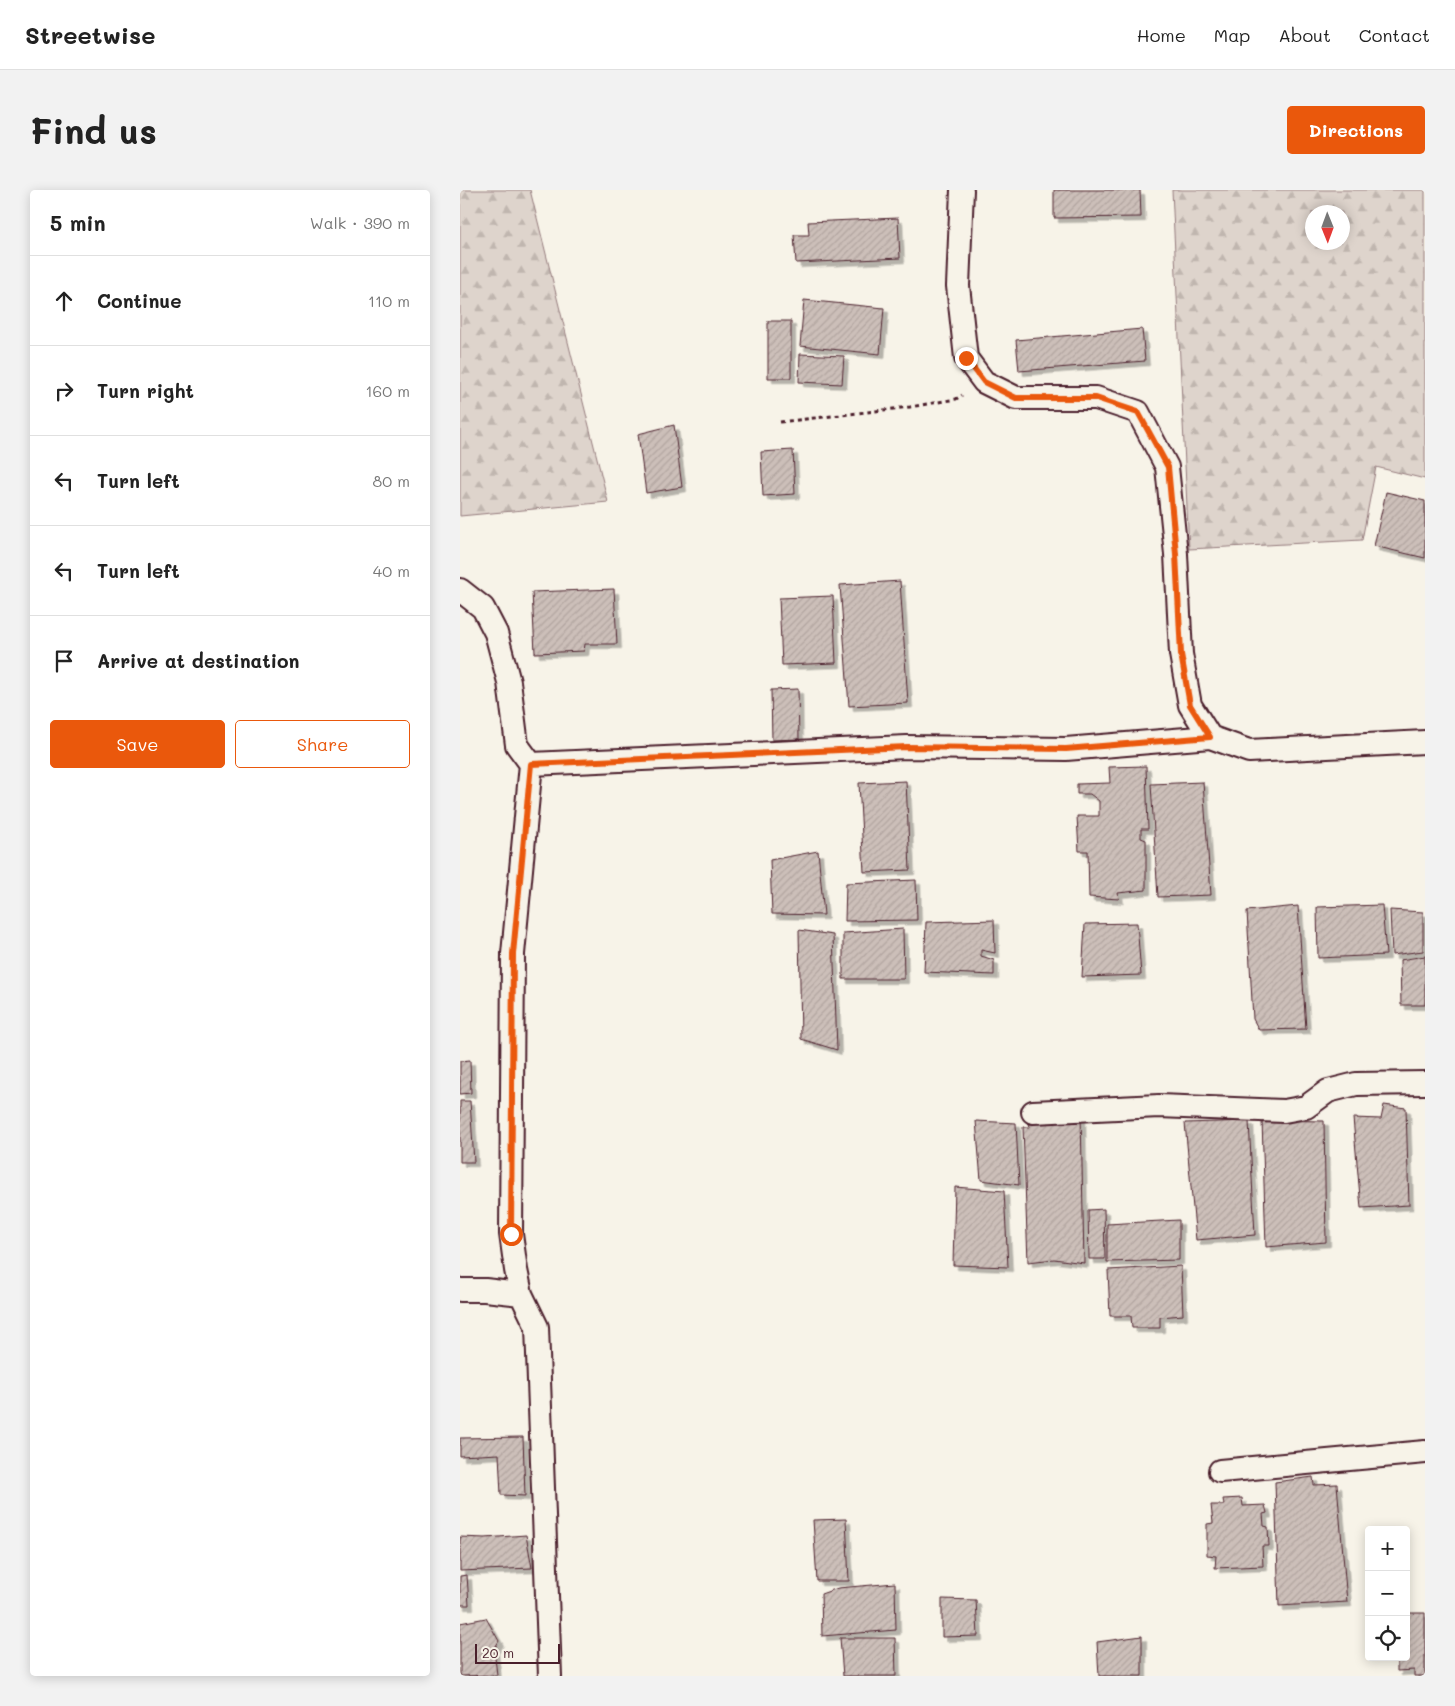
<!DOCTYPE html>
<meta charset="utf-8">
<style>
body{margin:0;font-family:Mali,sans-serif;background:#f2f2f2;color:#222}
.controls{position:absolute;right:15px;bottom:15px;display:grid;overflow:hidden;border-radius:5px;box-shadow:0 2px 12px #0003}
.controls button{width:45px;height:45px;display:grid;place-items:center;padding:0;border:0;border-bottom:1px solid #e0e0e0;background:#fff;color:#222;font:25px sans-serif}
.compass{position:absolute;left:845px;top:15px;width:45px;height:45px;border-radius:50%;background:#fff;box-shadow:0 2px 12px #0003;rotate:179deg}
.scale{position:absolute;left:15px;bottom:12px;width:85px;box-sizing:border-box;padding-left:5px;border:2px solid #4a1f2b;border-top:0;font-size:14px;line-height:18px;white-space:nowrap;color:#4a1f2b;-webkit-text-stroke:4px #f7f3e8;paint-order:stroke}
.stop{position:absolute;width:15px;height:15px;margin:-11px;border:4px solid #ea580c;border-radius:50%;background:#fff}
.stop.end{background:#ea580c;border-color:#fff;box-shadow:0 1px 5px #0008}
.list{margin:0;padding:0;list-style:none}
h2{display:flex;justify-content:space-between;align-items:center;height:65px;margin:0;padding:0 20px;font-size:21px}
h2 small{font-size:16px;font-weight:400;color:#767676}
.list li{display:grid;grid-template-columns:32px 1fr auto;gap:15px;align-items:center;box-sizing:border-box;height:90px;padding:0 20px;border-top:1px solid #e0e0e0}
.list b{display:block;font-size:19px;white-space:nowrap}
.list em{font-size:16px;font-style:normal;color:#767676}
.actions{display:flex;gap:10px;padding:15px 20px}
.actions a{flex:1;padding:11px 0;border:1px solid #ea580c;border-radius:5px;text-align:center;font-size:18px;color:#ea580c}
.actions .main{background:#ea580c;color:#fff}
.icon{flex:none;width:28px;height:28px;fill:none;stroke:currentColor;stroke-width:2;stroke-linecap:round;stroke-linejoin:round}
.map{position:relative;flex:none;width:965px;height:1486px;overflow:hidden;border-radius:5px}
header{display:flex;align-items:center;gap:30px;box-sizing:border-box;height:70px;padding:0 25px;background:#fff;border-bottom:1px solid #e0e0e0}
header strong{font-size:24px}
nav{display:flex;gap:28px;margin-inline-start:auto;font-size:18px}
.intro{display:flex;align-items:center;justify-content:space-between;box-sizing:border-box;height:120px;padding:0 30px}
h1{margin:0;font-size:35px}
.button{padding:12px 22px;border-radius:5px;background:#ea580c;color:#fff;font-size:18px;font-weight:700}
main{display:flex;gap:30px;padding:0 30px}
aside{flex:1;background:#fff;border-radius:5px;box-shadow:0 2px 12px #0003}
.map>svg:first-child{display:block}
.forest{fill:url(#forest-firs);stroke:#947a7c;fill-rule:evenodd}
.building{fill:url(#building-hatch);stroke:#4a1f2b;filter:url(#shadow)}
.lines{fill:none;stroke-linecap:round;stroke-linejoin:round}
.minor-casing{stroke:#4a1f2b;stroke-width:26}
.path{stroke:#4a1f2b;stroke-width:3;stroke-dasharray:4 4;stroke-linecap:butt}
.minor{stroke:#f7f3e8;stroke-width:22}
.route{stroke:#ea580c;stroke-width:6}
</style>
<header>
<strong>Streetwise</strong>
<nav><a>Home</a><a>Map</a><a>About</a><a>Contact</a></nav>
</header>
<div class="intro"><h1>Find us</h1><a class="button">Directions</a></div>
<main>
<aside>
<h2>5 min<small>Walk · 390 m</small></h2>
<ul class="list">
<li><svg class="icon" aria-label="ahead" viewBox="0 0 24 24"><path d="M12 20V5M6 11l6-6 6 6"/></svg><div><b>Continue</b></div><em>110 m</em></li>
<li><svg class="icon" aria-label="right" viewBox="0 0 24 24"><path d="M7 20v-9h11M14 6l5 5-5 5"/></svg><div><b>Turn right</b></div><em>160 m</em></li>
<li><svg class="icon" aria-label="left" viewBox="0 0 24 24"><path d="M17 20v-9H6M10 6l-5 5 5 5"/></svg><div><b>Turn left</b></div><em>80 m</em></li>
<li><svg class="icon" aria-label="left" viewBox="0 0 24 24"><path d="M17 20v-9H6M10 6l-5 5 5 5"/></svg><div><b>Turn left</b></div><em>40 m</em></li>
<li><svg class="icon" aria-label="arrive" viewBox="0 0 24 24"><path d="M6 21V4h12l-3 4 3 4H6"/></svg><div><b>Arrive at destination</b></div></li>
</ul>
<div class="actions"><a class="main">Save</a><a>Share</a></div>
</aside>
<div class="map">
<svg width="965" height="1486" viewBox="0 0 965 1486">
<defs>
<pattern id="forest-firs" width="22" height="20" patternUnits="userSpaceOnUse" patternTransform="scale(1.25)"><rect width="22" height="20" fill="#ded4cc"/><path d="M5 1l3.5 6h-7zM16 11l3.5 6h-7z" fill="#c0b6af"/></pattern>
<pattern id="building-hatch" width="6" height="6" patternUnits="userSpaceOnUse" patternTransform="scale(1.25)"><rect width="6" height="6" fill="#ccbfb9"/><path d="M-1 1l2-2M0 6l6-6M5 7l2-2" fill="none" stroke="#b1a49f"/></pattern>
<filter id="shadow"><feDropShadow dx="4.5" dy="4.5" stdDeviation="0" flood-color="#0004"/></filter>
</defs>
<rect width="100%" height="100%" fill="#f7f3e8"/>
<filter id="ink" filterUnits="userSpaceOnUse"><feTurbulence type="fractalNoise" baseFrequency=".02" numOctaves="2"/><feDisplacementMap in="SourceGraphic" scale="10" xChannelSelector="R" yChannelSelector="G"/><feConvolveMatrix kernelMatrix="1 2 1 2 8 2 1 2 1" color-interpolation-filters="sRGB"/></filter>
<g filter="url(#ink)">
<path class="forest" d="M0,0H70L148,312L0,326Z
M712,0H965V289L916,277L902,350L729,359ZM852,22H882V52H852Z"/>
<path class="building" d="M594,0H680L681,27L594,28Z
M438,28L440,68L336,73L334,45H349L348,32Z
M344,110L424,118L420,164L340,156Z
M308,131H331V188H308Z
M682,139L685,171L559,181L556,150Z
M340,164L384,166L382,194L339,192Z
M214,235L222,297L186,303L178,244Z
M333,260L335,304L303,306L301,262Z
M926,302L965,311V368L914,356Z
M440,391L448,513L389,516L380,395Z
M154,399L157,454H125L124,461L75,463L72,402Z
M373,406L376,473L322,475L319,408Z
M338,499L339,549L312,550L311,500Z
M686,576L688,639H681V648L686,650V700L658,703L659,709L629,707L628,661H619L617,626H639V611L630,604H617V594L650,593L649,577Z
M446,591L450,680L404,682L399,593Z
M743,592L751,705L698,707L691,594Z
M358,661L364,725L312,724L310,670Z
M456,690L457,730L385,731L386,693Z
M922,715L926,765L858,768L857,717Z
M838,716L846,839L799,840L793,829L787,721Z
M930,720L963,722V761L932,765Z
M534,730L535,763L521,760V766L534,770V785L464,782L466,732Z
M677,733L681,785L622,787L625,734Z
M443,739L444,789H383V743Z
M339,740L373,745L377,860L341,849Z
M965,766V815H941L940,770Z
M10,870L11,903L0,904V871Z
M0,911H10L14,972H0Z
M924,915L946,918L949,1015L901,1018L893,928L921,929Z
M621,925L624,1073L594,1069L568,1072L563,937H570L568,929Z
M802,930L864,931L866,1052L806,1057Z
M516,931L556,933L559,995L521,990Z
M789,931L795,1045L736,1050L725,933Z
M495,997L544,1001L548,1077L493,1075Z
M644,1019L645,1069H629L628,1020Z
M719,1030V1070L647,1072V1034Z
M721,1076L723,1125L700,1127V1138H672L671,1126H650L648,1080Z
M63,1247L65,1306L41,1305L39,1264L0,1266V1248Z
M853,1287L854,1295L877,1294L887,1412L819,1416L815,1292Z
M782,1308L783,1316L805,1315L807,1323L803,1324L804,1336L808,1337L809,1356H802L803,1376L755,1378L756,1366L747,1365V1334L753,1333L751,1315H764L763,1309Z
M386,1329L389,1391H357L353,1330Z
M66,1345L72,1378L0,1381V1347L25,1348Z
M7,1385L9,1415H0V1386Z
M435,1393L436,1440L362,1446L361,1404L378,1398Z
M482,1409L516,1410L518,1446L482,1447Z
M946,1423H965V1486H954V1480L937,1481V1467H946Z
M26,1428L39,1451L34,1459L37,1485L0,1486V1433Z
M682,1446V1486H639L637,1452Z
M380,1448H435L436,1486H383Z"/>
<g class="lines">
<g class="minor-casing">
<path id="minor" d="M502,0L498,96L506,168L524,192L556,208H636L678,222L707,277L716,364L721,464L730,515L750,547
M0,400L23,418L36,443L49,492L57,555L71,574L53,764L51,1044L56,1080L61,1104L77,1137L90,1486
M71,574L447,557L606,559L750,547L789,561L965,552
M573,922L699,916L824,921L846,917L868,901L896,894L965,893
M0,1100H25L61,1104
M760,1281L965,1262"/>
</g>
<path class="path" d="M320,232L450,217L496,209L502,205"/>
<use href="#minor" class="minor"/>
</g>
</g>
<g class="lines" filter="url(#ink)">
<path class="route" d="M51,1044L53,764L71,574L447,557L606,559L750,547L730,515L721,464L716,364L708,277L678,222L636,208H556L524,192L506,168"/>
</g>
</svg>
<div class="controls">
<button>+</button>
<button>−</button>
<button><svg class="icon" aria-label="locate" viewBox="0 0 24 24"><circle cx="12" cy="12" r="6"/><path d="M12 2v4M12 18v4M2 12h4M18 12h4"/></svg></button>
</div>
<svg class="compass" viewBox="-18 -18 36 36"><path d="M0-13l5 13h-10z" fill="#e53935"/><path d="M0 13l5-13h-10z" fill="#767676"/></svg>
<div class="scale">20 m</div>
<div class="stop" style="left:51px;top:1044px"></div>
<div class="stop end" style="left:506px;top:168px"></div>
</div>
</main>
